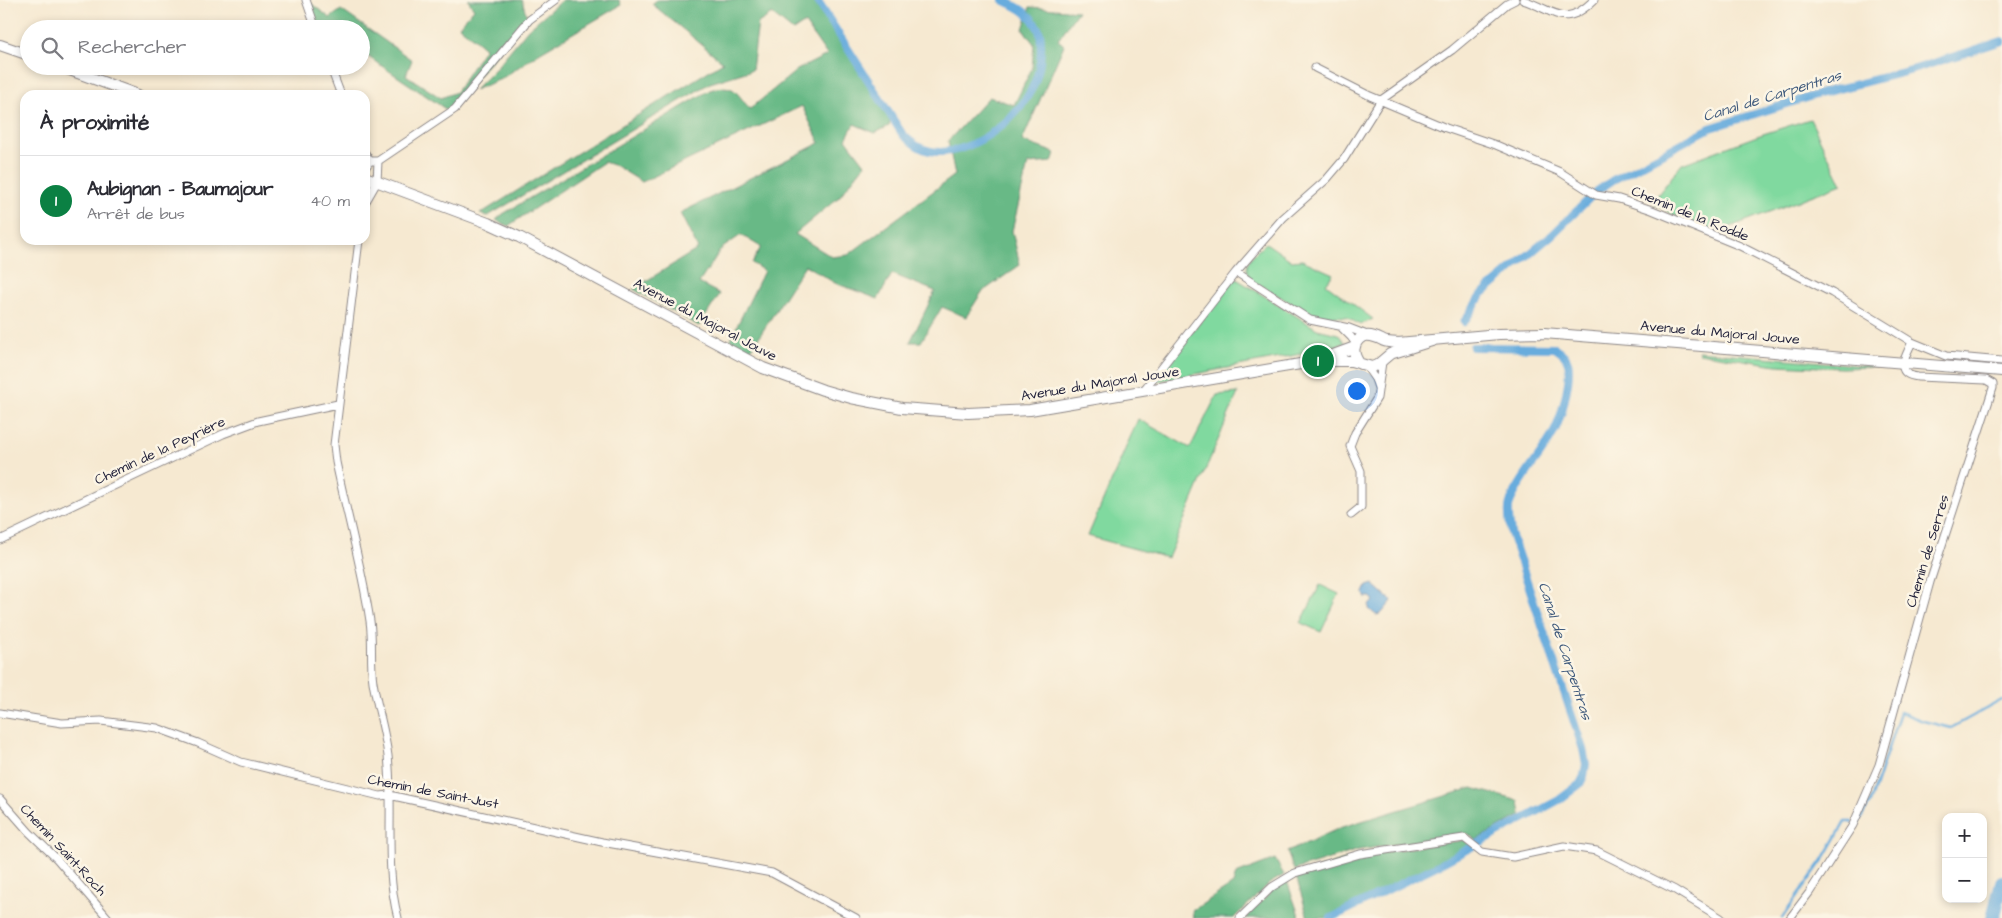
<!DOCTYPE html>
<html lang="fr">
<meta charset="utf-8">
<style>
body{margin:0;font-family:"Architects Daughter",sans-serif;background:#f7f7f7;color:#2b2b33}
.controls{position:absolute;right:15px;bottom:15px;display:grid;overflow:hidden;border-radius:10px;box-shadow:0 2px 8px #0003}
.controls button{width:45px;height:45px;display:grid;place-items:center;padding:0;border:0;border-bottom:1px solid #e1e1e2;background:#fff;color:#2b2b33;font:25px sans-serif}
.you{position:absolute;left:1356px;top:390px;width:18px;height:18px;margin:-12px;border:4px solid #fff;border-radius:50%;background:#1a73e8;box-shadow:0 0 0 8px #1a73e833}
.badge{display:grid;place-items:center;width:32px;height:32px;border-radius:50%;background:#0b8043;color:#fff;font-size:16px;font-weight:700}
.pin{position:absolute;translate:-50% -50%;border:2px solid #fff;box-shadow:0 1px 5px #0006}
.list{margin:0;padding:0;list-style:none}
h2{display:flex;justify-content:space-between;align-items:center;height:65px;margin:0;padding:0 20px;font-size:21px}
h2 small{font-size:16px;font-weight:400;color:#7c7c81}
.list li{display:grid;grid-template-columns:32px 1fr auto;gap:15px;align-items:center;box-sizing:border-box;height:90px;padding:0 20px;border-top:1px solid #e1e1e2}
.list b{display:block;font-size:19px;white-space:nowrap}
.list p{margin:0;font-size:16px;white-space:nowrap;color:#7c7c81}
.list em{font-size:16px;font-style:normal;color:#7c7c81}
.icon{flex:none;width:28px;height:28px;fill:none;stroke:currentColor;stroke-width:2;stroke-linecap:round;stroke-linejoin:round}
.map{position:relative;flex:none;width:2002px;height:918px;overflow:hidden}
.search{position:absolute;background:#fff;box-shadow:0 2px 8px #0003;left:20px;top:20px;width:350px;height:55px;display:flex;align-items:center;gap:12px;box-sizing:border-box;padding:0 18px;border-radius:28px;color:#7c7c81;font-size:19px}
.panel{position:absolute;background:#fff;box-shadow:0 2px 8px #0003;left:20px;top:90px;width:350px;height:155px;border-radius:15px}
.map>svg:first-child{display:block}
.green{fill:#80d99f;stroke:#517e6d}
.forest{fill:#68b986;stroke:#456e60}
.water{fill:#67acdd;stroke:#44678c}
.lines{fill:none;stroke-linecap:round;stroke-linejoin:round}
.stream{stroke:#67acdd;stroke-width:2.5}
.canal{stroke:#67acdd;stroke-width:8}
.river{stroke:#67acdd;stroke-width:14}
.minor-casing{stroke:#8c8686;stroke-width:9}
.secondary-casing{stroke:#8c8686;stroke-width:12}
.minor{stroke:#fff;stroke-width:7}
.secondary{stroke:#fff;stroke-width:10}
.labels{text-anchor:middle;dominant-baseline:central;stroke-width:5;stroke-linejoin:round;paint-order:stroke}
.street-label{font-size:14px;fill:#22223b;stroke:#fcf5e5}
.water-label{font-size:15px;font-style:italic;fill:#3e597c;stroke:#fcf5e5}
</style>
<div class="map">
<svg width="2002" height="918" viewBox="0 0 2002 918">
<rect width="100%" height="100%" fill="#fcf5e5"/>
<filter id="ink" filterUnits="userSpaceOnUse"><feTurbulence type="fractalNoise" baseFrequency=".02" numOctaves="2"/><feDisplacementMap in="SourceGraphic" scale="10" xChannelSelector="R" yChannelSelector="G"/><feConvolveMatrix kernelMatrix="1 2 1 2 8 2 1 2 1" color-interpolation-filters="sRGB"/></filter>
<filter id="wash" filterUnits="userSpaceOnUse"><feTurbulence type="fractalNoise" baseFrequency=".0096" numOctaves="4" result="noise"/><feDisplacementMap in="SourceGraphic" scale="20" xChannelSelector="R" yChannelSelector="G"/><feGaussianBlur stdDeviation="1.12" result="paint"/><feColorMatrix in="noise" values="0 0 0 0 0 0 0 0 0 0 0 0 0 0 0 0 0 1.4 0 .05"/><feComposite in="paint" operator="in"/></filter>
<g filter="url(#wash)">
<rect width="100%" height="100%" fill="#f6e9d1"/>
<path class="green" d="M1810,119L1842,184L1717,232L1670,213L1652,202L1682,164L1757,136Z
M1266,243L1292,261L1302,260L1333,274L1326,284L1373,319L1360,325L1347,317L1311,315L1250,279C1241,261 1254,255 1266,243Z
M1235,278L1317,329L1338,334L1345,343L1312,352L1158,381L1155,378Z
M1698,351L1876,367L1842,368L1776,365L1699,353Z
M1238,393L1168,558L1088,536L1138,419L1190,448L1217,395Z
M1320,585L1339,594L1321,632L1301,623Z"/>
<path class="forest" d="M468,0H522L527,17L453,106L447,110L361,52V29H328L316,21L309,2L330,18L341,10L412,60L406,75L441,98L456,92L485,48L459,26L474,9Z
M562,0H619L621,5L539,53L501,79L474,90L495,69L528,29Z
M657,0H813L891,119L889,126L875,133L854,124L846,139L865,164L839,197L795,234L832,257L848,255L955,175L948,141L989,97L1014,105L1032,68L1034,44L1023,29L1030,7L1078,11L1058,40L1064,45L1022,141L1055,153L1052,162L1028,164L1012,231L1020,265L982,292L966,317L942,307L921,342H910L935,291L892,274L878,299L835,283L805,265L750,351L730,340L764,271L752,263L761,247L741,235L721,249L699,283L720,294L699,326L633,289L698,249L680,213L820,143L802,106L642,182L616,166L604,162L508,226L496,220L503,214L710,90C735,82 735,92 750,109L797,70L827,55L805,23L793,31L772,14L758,23L752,70L710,83L488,216L480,214L723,62L652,4Z
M1472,788L1519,801L1521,815L1476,840L1467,833L1359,850L1294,870L1287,852L1342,827Z
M1465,840L1470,845L1327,918H1308L1296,876L1357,856Z
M1275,859L1284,875L1270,883L1234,918H1193L1192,911L1233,884L1236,874Z
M1287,881L1300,918H1245L1274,889Z"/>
<path class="water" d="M1373,584L1392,601L1381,614L1376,615L1369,609V605L1374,601L1371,597H1365L1364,593L1367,586Z"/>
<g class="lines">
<path class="stream" d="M1858,823L1870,803L1900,712L1923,721L1951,728L2002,700
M1782,918L1823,860L1845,822H1852"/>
<path class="canal" d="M817,0L903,135C909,140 914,145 921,148C957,164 1009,127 1027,97C1037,82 1041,65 1041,47C1041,39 1041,31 1036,25C1029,12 1016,6 1003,0
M1464,322L1482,294L1552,235L1597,191L1613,180L1710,128L1822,93L1912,70L2002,41
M1331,918L1440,864L1559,800L1580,784L1584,776L1586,764L1583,749L1511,533C1510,524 1507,511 1510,503C1520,478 1540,458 1553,434C1561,419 1565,401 1568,383C1570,366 1571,358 1555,348L1473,347"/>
<path class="river" d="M1993,918L2002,882"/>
</g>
</g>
<g filter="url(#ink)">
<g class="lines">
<g class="minor-casing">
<path id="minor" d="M306,0L316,29
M1523,0C1556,11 1564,29 1594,0
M330,66L341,95
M1315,68L1370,96L1446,128L1496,145L1560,172L1596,195L1619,199L1652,210L1740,246L1832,293L1912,342L1946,356L2002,361
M365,153L370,161
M370,161H378L455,109L529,20L556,0
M365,168L370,161
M365,203L377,182L378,161
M359,240L334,445L336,462C347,515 362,568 370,621C373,641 370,662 373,682C377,707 385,730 388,756C394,809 384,865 398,918
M1236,272L1310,320L1349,328L1367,335
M1340,326L1351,337L1356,344
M1366,366L1375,379L1378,388
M1143,391L1236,272L1283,218L1327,179L1344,159L1381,100L1452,50L1507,4L1515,0
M1351,515L1361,507V471L1350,446L1355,433L1377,398L1382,362
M0,540L223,434L258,421L338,404
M0,713L62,723L101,721L157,728L198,743L241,762L380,796L389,795L602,842L772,873L856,918
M0,799L29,832L57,859L108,918
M1240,918L1272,887L1295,873L1360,854L1464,838L1482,852L1513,857L1564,846L1597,851L1675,890L1721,918
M1790,918L1809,893L1853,825L1879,765L1930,582L1993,388V384L1986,380L1918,377C1893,374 1905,358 1912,342"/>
</g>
<g class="secondary-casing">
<path id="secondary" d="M0,45L29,55
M59,66L138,95
M365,177L488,223L519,237L763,368L823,390L851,398L902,408L968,413L1030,410L1318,361H1351L1372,367L1377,365L1390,354L1435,340
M1328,357L1355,347
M1360,364C1356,359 1353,353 1355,346C1360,332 1372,335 1382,340C1386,343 1393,342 1398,343L1499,334L1544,333L2002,371"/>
</g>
<use href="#minor" class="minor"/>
<use href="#secondary" class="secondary"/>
</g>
</g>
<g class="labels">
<g class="street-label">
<text transform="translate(1690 214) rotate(22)">Chemin de la Rodde</text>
<text transform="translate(705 320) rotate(28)">Avenue du Majoral Jouve</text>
<text transform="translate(1720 333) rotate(5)">Avenue du Majoral Jouve</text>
<text transform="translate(1100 384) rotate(-9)">Avenue du Majoral Jouve</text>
<text transform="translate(160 451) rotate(-25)">Chemin de la Peyrière</text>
<text transform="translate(1928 551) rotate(-73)">Chemin de Serres</text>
<text transform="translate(433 792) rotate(11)">Chemin de Saint-Just</text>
<text transform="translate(63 850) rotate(47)">Chemin Saint-Roch</text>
</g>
<g class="water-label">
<text transform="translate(1772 96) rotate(-17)">Canal de Carpentras</text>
<text transform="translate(1565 651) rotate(72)">Canal de Carpentras</text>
</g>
</g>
</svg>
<div class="controls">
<button>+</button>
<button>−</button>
</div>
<div class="you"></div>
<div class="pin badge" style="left:1318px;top:361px">1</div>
<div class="search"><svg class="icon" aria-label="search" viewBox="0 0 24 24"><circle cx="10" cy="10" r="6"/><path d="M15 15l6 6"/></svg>Rechercher</div>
<section class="panel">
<h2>À proximité<small></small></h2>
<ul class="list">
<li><span class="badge">1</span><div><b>Aubignan - Baumajour</b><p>Arrêt de bus</p></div><em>40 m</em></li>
</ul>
</section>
</div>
